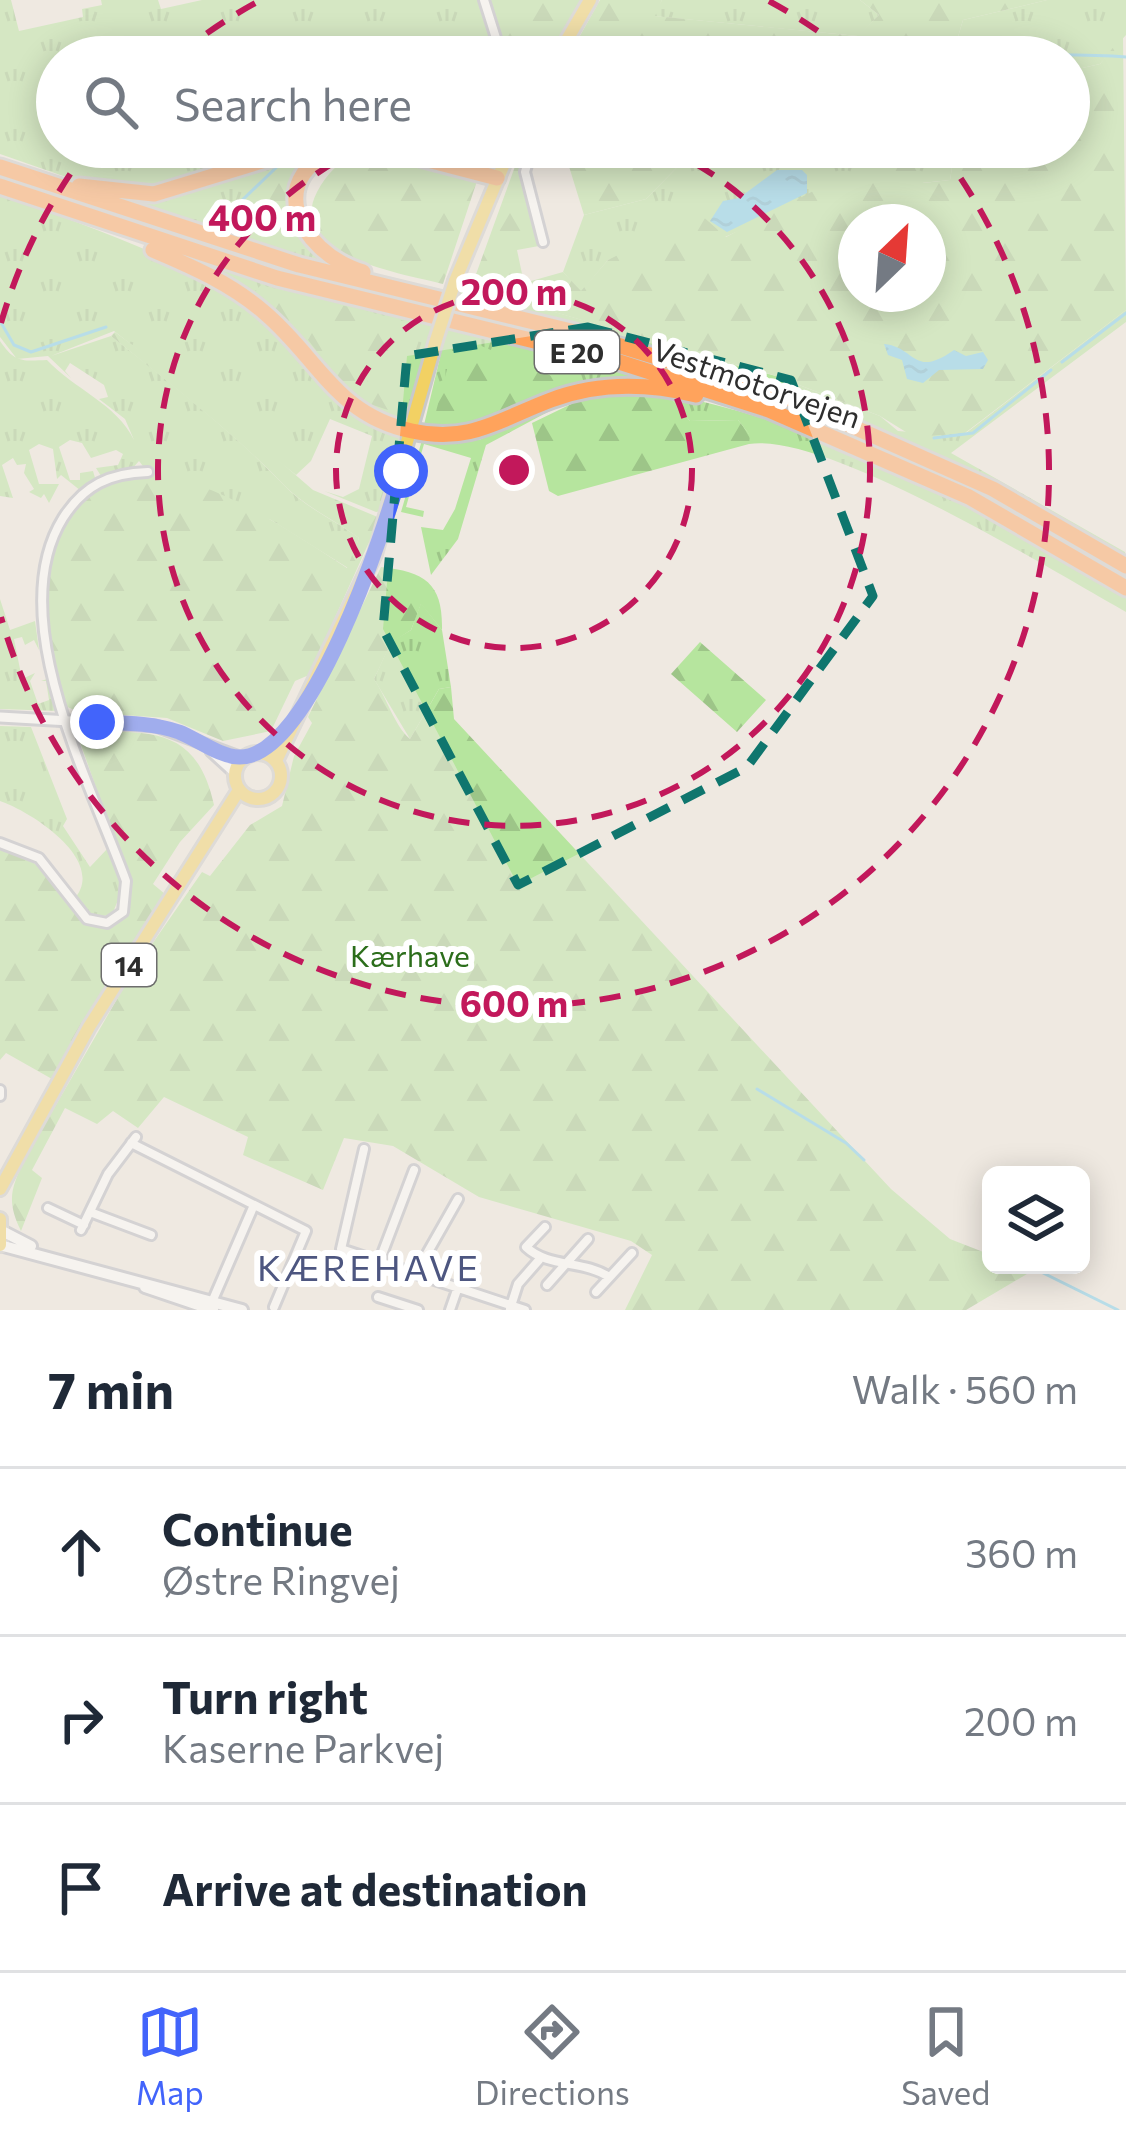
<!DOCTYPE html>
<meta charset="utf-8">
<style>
body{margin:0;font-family:Commissioner,sans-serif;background:#f6f6f7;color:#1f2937}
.controls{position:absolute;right:36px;bottom:36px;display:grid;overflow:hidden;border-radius:18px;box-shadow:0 6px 30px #0003}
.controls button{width:108px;height:108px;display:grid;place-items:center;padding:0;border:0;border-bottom:3px solid #e0e1e3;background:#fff;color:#1f2937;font:60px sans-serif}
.compass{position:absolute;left:838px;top:204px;width:108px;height:108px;border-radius:50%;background:#fff;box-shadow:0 6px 30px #0003;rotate:25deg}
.stop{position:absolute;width:36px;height:36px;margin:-27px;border:9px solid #4264fb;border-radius:50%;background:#fff}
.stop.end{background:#4264fb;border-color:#fff;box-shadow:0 3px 12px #0008}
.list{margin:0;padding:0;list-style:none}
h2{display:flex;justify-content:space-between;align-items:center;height:156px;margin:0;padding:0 48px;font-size:51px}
h2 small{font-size:39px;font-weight:400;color:#747a83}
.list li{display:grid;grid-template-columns:78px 1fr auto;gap:36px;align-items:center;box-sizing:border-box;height:168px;padding:0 48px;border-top:3px solid #e0e1e3}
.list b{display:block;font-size:45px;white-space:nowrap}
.list p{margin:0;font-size:39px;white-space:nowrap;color:#747a83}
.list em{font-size:39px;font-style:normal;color:#747a83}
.icon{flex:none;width:66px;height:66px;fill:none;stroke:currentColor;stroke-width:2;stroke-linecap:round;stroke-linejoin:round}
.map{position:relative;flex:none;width:1126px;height:1310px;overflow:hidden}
.search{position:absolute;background:#fff;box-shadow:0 6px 30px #0003;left:36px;right:36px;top:36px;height:132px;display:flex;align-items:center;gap:30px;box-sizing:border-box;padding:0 42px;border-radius:66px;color:#747a83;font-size:45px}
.sheet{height:660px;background:#fff}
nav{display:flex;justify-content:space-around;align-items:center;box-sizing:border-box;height:168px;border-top:3px solid #e0e1e3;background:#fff;font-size:33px;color:#747a83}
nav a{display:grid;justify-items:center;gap:6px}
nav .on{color:#4264fb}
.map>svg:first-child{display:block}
.grass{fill:url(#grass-tufts)}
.forest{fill:url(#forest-firs);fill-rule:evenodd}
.water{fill:url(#water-ripples)}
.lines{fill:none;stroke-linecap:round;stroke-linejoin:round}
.stream{stroke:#75cff0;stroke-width:3}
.minor-casing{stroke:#b4b7c1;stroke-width:14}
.tertiary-casing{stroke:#b4b7c1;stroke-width:15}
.secondary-casing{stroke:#b4b7c1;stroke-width:16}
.primary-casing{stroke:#c9c9c9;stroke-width:18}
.motorway-casing{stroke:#c9c9c9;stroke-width:21}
.minor{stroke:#fff;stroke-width:8}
.tertiary{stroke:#fff;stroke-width:9}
.secondary{stroke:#fff;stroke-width:10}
.primary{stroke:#f2d163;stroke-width:12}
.motorway{stroke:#ffa35c;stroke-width:15}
.primary-bridge-casing{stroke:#c9c9c9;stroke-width:18;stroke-linecap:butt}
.primary-bridge{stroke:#f2d163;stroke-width:12}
.route{stroke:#4264fb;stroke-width:15}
.marked{fill:none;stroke:#0f766e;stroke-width:9;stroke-dasharray:24 15;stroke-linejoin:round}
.ring{fill:none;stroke:#c2185b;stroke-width:6;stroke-dasharray:21 15}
.labels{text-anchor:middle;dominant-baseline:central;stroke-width:12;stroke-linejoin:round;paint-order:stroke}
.shield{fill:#fff;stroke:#6d6d6d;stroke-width:3}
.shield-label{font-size:27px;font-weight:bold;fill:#2e2e2e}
.street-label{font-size:30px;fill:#2e2e2e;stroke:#fff}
.park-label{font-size:30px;fill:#2c6e1b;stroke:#fff}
.quarter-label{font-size:36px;letter-spacing:3px;fill:#4d5680;stroke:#fff}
.centre{fill:#c2185b;stroke:#fff;stroke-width:6}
.ring-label{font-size:36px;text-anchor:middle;font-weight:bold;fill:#c2185b;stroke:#fff;stroke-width:12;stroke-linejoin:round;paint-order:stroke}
</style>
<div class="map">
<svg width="1126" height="1310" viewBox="0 0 1126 1310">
<defs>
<pattern id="grass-tufts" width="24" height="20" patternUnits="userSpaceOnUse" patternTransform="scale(3)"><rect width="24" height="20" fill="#b6e59e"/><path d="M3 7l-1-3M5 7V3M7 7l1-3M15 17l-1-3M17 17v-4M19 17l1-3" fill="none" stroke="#9dc588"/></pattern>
<pattern id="forest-firs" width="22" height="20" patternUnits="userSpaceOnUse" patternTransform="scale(3)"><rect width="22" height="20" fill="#b6e59e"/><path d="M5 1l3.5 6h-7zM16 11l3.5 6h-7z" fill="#9dc588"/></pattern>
<pattern id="water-ripples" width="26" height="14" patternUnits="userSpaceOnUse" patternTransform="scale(3)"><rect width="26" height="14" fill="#75cff0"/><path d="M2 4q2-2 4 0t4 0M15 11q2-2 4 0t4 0" fill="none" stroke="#66b2ce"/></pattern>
</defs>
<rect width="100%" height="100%" fill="#efe9e1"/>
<path class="grass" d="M0,0H11L19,31L83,17L82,9L102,5L101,0H158L161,9L202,0H483L497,57H57V147H295L151,190L86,184L0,154Z
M662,0H860L879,15L858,36L653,16Z
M1047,0H1126V35L1100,64L1069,71V57H952L963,20Z
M317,147H336L299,183C302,226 301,251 345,269L263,249L86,190L122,197Z
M697,147H970L953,161L950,180L922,183L911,155L725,237L608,260L581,292L563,272L584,215L646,199Z
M0,171L183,235L441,304L437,315L347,293L0,182Z
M0,193C89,229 192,258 266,320C322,367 318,400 396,433L401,440L382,511L376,512L324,491L343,497L359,489L372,436L330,419L311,461L296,475L114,331L51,356L111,336C170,383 232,431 284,485C304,507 335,520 359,538L348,568L271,520L149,474L139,461L131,470L101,476L96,468L118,465L123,454L116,450L91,458L82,443L70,440L59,447L70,480H80V473L93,471L96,481L81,491L61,475L57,479L53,449L39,444L29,450L39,484H59L49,503L44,494L41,498L29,492L34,489L24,473L26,464L17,465L13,458L2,465L13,498L0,496V341C15,363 22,361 47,360C74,389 117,404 134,440L125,419L99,399L108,397L104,385L70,363L65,371L71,378L48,356L17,359L0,337Z
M166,251L434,324L404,424L374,416L293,336Z
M461,285L773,375L880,416L898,431L922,433H966L1126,310V322L951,453L1125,552L1126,559C905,422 707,360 457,294Z
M453,307L711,375L942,468L1126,571V583L817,424L450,317Z
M447,328L686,388L618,383L485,429H423Z
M667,394C830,425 985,511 1126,595V612C1051,570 826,431 749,444V434L738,420L690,421Z
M572,399L486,445L458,539L431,575L421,527L443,530L455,509L471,458L424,444L406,507L424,511L423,517L401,512L422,440H479Z
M0,599L10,630L35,621L39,650L34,640L25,645L22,637L14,639L22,679L35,673L30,681L38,704L49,700L46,681H41L47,679L58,711L0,709Z
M421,603L442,630L451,687L439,689L410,739L374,679L391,642L411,630Z
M0,726L31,727L67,819L63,826L90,867L108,848L122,890L112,915L93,917L74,899C108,861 32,812 0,801Z"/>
<path class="forest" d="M488,0H581L554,47L502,46Z
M600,0H662L655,16L857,36L879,15L860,0H1047L963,20L952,57H568Z
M1123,35L1126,310L965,433L914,437L880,416L773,375L471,288L522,147H531L521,170L539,246L517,250L524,283L563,272L581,291L608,260L700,214L726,237L819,188L911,154L923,183L950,180L953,161L970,147H1069V71L1100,64ZM856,222H928V294H856Z
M563,147H697L646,199L584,215Z
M309,152C289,191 284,211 299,252L235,221L286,159Z
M357,153L477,181L443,284C405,274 284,256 317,192C327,173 339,162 357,153Z
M261,285L421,325L400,414L370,404L375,386L362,377L345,388L302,332L254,292Z
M115,332L231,419L313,490L380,518L309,675L295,681L271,731L223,741L167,718L79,712L65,706C54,675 44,642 43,608C40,547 78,469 149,474C215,479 293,533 347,568L359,538C335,520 305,507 284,485C232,431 170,384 111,336Z
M456,335L568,383L474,425L433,423Z
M594,393L667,394L690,421L738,420L750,435L749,444L558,496L549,491L532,423Z
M381,567C426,572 443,584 442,630L421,604L411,630L391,643L374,679C387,698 394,725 410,739L439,689L451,687L454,719L891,1189L950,1239L991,1255V1265H1038L1032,1271L966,1310H625L652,1255L631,1241L479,1197L393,1146L344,1138L323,1190L243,1155L248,1137L164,1097L138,1128L113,1111L97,1124L65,1108L32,1170L42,1178L21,1231C6,1201 11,1187 26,1157L132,973L202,872L210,876L250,825L282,806L294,756L312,723L308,717Z
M700,642L766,700L737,732L671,674Z
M76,731C147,733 196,723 214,805L180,842L153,884L165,894L52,1079L6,1053L0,1060V849C54,851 57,925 108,927L128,909V878Z"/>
<path class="water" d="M777,170H802L807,175V193L727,232L710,221L723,201L739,198Z
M884,344C916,347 913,379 954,350L966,356L983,352L988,360L983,369L939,370L923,383L907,379L902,360L888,355Z"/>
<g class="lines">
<path class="stream" d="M926,47L955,50
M961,50C1017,58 1071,52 1126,57
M406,57L485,40
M213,228L281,163
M0,321L14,345L31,352L106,327
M1062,362L1126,313
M934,438L973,433L1051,370
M757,1089L846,1143L864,1160
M1035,1269L1118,1310"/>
<g class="minor-casing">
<path id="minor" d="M484,0L502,57
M532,147L525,172L543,242
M0,843L39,858L87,919L107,923L123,912L126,881C90,782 2,616 63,518C84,485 110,473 148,472
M0,1090V1096
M131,1143L306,1231L274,1307
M364,1149L341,1249L525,1310
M48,1208L84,1225
M90,1212L151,1235
M545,1227L526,1247C548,1268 584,1260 609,1277
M81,1230L108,1174L136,1137
M379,1262L414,1170
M416,1273L458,1199
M547,1285L588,1239
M596,1292L632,1253
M378,1297L418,1310
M212,1302L254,1205
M510,1309L518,1284L539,1260
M450,1310L458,1287"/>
</g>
<g class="tertiary-casing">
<path id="tertiary" d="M0,717L156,726L242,758
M211,751L234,772"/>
</g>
<g class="secondary-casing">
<path id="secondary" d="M4,1232L31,1246
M0,1245L242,1310
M145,1287L213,1310"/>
</g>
<g class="primary-casing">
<path id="primary" d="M557,57L590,0
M455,281L511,147
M235 776a23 23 0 1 1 46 0a23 23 0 1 1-46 0Z
M276,761L375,554L436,340
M0,1189L89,1027L239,790
M0,1219V1245"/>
</g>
<g class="motorway-casing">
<path id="motorway" d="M345,147C262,172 295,251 363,272
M378,147L497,178
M0,167L299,265L575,332L786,397L993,489L1126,566
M0,186L277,278L616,361L769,410L969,497L1126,588
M79,186L154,194L308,147
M153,250C193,267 232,284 265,313C319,359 336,415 412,431C470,444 500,419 551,400C599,382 647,383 696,395"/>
</g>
<use href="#minor" class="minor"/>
<use href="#tertiary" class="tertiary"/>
<use href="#secondary" class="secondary"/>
<use href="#primary" class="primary"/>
<use href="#motorway" class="motorway"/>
<g class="primary-bridge-casing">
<path id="primary-bridge" d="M436,340L455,281"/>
</g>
<use href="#primary-bridge" class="primary-bridge"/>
</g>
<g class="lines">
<path class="route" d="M97,722C125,723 153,723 179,732C197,739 220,757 239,757C310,759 384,531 401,471"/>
</g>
<path d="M0 0H1126V1310H0ZM588,327L791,380L873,596L747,767L518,885L383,629L407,356Z" fill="#efe9e1" fill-opacity=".55" fill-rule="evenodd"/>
<path class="marked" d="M588,327L791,380L873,596L747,767L518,885L383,629L407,356Z"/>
<g class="ring">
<circle cx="514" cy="470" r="178"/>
<path d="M664 147A356 356 0 1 1 364 147"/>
<path d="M1 323A534 534 0 0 1 88 149M178 55A534 534 0 0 1 259 1M769 1A534 534 0 0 1 850 55M940 149A534 534 0 1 1 1 617"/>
</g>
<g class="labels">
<g class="shield">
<rect x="535" y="331" width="84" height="42" rx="9"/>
<rect x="102" y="944" width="54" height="42" rx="9"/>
</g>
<g class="shield-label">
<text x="577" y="352">E 20</text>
<text x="129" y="965">14</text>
</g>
<g class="street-label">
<text transform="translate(757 382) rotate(19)">Vestmotorvejen</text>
</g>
<g class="park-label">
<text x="410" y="954">Kærhave</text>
</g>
<g class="quarter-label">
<text x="369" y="1266">KÆREHAVE</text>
</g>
</g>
<circle cx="514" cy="470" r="18" class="centre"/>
<g class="ring-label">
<text x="262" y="231">400 m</text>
<text x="514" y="305">200 m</text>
<text x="514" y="1017">600 m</text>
</g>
</svg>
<div class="controls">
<button><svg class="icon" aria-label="layers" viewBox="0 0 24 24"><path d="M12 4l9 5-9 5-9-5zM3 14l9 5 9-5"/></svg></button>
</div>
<svg class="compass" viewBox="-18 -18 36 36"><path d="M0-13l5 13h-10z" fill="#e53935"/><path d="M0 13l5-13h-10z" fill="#747a83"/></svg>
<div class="stop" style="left:401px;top:471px"></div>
<div class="stop end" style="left:97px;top:722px"></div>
<div class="search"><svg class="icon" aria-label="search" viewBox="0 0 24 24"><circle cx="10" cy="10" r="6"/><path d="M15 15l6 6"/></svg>Search here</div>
</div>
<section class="sheet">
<h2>7 min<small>Walk · 560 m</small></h2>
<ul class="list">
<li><svg class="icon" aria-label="ahead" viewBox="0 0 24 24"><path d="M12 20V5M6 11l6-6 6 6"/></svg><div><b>Continue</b><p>Østre Ringvej</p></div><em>360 m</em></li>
<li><svg class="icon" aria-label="right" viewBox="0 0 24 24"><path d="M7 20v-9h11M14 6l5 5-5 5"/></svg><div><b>Turn right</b><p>Kaserne Parkvej</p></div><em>200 m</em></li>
<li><svg class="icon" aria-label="arrive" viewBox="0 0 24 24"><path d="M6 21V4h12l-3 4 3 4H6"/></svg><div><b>Arrive at destination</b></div></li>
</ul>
</section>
<nav>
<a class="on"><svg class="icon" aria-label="map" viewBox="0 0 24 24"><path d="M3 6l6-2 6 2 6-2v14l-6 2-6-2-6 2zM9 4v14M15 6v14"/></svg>Map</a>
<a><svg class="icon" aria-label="directions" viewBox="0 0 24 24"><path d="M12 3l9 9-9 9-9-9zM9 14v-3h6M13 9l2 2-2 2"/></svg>Directions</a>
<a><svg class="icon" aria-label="saved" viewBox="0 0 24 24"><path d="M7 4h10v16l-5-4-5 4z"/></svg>Saved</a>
</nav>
